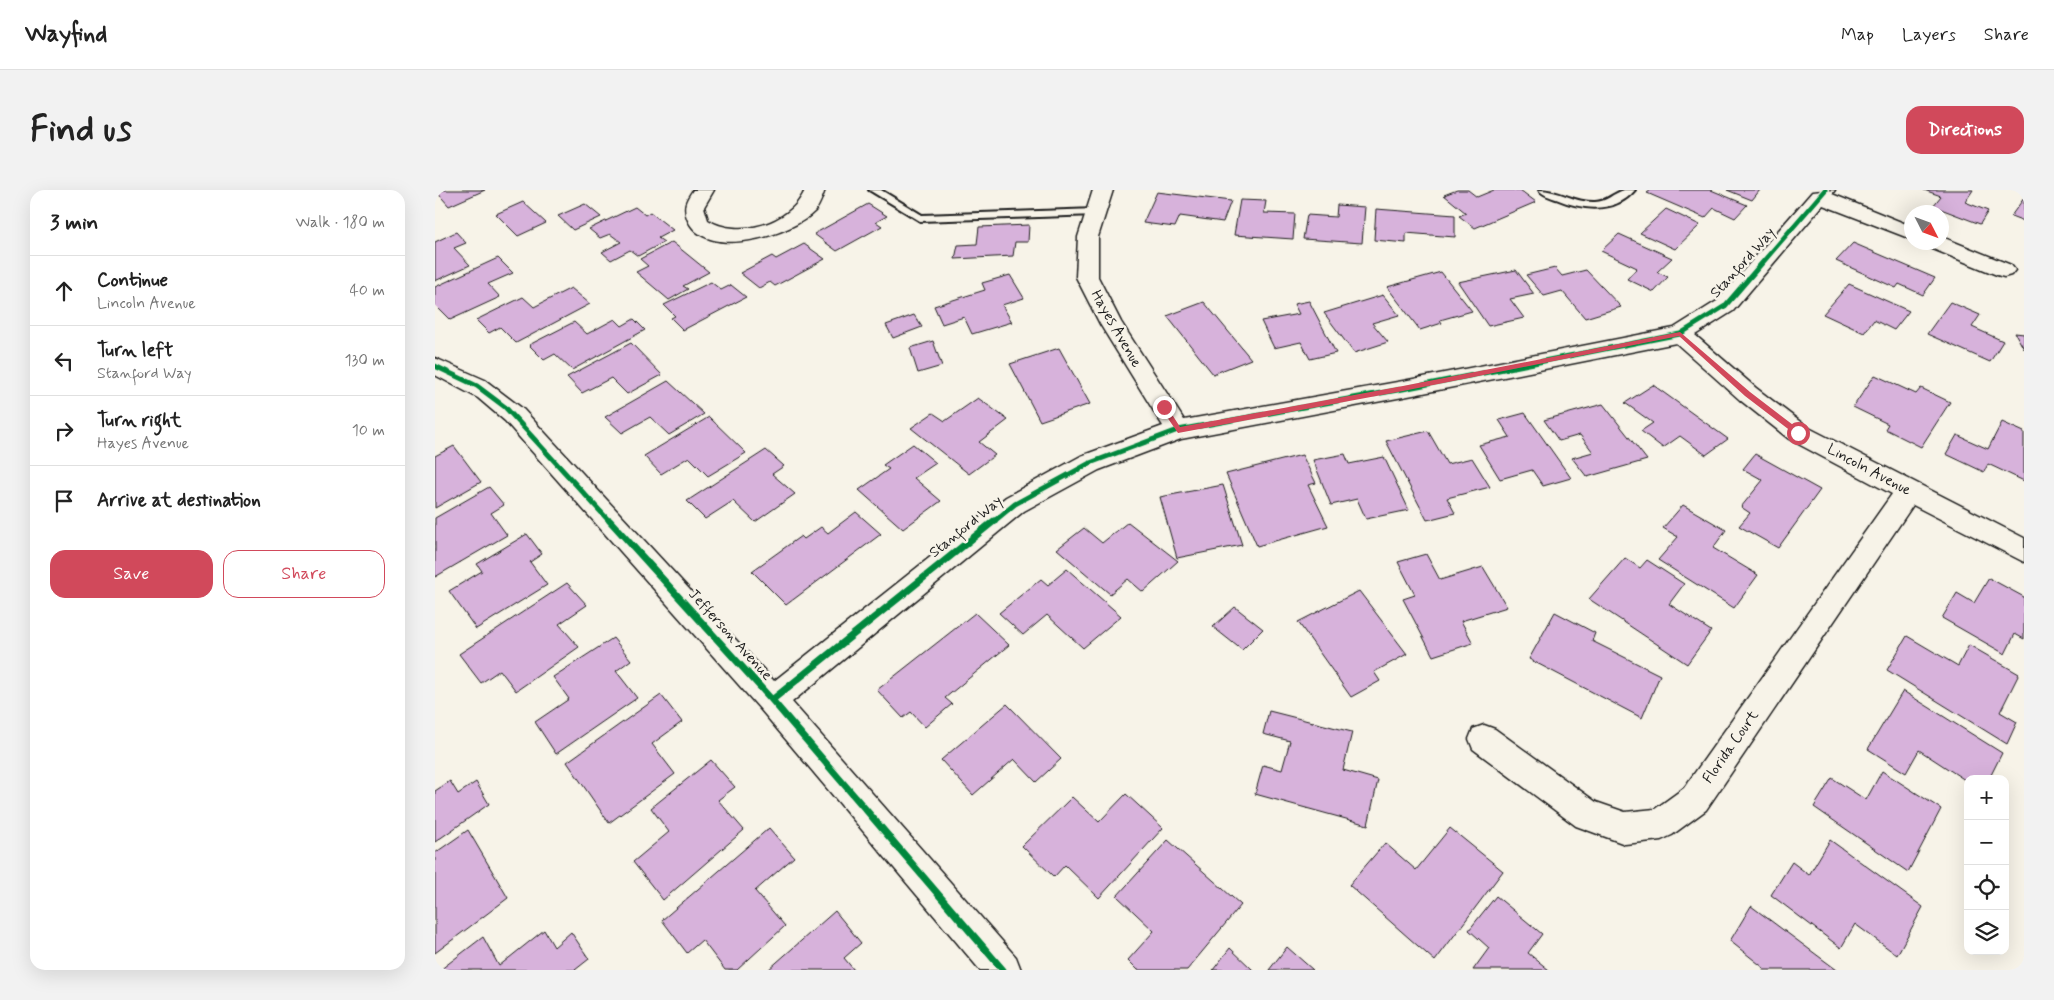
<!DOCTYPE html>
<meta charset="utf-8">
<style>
body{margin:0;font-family:Mynerve,sans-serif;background:#f2f2f2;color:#222}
.controls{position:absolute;right:15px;bottom:15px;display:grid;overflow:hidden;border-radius:10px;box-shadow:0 5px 20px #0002}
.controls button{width:45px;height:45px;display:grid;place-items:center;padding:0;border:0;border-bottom:1px solid #e0e0e0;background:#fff;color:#222;font:25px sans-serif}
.compass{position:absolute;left:1469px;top:15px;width:45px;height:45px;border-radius:50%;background:#fff;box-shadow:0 5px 20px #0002;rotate:132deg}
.stop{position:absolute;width:15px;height:15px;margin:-11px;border:4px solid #d1495b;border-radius:50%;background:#fff}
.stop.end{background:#d1495b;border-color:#fff;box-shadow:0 1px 5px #0008}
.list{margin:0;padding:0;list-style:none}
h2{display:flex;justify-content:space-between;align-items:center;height:65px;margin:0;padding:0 20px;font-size:21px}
h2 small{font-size:16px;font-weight:400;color:#767676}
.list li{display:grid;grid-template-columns:32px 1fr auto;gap:15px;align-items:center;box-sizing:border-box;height:70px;padding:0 20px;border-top:1px solid #e0e0e0}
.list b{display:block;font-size:19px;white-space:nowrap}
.list p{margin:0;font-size:16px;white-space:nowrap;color:#767676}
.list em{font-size:16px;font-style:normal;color:#767676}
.actions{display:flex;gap:10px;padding:15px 20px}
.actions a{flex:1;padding:11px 0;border:1px solid #d1495b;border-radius:15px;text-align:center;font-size:18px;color:#d1495b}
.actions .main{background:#d1495b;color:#fff}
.icon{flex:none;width:28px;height:28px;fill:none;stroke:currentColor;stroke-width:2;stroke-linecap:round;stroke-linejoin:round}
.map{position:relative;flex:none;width:1589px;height:780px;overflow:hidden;border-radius:15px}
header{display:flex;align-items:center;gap:30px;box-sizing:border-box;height:70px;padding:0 25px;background:#fff;border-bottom:1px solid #e0e0e0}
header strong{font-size:24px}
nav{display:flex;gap:28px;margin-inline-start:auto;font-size:18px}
.intro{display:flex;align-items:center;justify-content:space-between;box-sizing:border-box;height:120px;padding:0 30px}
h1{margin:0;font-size:35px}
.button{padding:12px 22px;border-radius:15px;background:#d1495b;color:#fff;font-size:18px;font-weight:700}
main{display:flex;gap:30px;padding:0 30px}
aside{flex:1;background:#fff;border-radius:15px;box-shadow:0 5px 20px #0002}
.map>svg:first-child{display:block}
.building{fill:#d7b2db;stroke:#1c1c1c}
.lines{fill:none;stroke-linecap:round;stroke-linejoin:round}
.service-casing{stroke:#1c1c1c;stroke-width:4}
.minor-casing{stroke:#1c1c1c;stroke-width:3}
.service{fill:#f7f3e8;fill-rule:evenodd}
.minor{fill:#f7f3e8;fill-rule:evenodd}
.cycleway-far1-casing{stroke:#f7f3e8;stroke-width:8}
.cycleway-casing{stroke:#f7f3e8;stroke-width:10}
.cycleway-far1{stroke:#00873e;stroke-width:5}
.cycleway{stroke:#00873e;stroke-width:7}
.route{fill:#d1495b}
.labels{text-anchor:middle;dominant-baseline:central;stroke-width:5;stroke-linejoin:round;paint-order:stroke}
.street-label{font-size:15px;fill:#1c1c1c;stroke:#f7f3e8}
</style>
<header>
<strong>Wayfind</strong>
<nav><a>Map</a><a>Layers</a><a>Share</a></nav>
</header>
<div class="intro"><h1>Find us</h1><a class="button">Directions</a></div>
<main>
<aside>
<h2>3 min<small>Walk · 180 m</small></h2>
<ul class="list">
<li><svg class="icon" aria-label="ahead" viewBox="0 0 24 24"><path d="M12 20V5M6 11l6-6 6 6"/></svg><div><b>Continue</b><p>Lincoln Avenue</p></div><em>40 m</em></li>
<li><svg class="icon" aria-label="left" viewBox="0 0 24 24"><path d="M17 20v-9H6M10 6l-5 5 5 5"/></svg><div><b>Turn left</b><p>Stanford Way</p></div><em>130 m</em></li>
<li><svg class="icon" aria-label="right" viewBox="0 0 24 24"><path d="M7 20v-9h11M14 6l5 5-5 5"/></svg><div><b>Turn right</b><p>Hayes Avenue</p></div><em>10 m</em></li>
<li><svg class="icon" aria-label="arrive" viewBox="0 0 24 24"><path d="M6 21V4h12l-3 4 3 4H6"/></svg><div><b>Arrive at destination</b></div></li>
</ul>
<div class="actions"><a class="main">Save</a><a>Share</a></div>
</aside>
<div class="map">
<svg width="1589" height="780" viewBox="0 0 1589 780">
<rect width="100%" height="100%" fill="#f7f3e8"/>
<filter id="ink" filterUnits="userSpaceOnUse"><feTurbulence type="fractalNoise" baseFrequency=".02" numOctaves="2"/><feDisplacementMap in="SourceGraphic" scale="10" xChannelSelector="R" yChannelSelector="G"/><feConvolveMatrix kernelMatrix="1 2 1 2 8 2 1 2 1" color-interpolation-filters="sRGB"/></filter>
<g filter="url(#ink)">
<path class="building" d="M0,0H50L14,16Z
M1022,0H1033L1042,7L1059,0H1085L1101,12L1040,38L1024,26L1031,23L1009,5Z
M1216,0H1276L1312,15L1300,28L1279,18L1270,28L1212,3Z
M1292,0H1325L1317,10Z
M1489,0H1538L1530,12L1553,21L1545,34L1498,16L1506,6Z
M722,2L796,11L788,32L745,26L740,37L708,33Z
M1589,8V31L1576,26Z
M805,10L831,11L829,23L860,24L858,49L799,45Z
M88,12L111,33L83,46L61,24Z
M150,14L166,27L138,40L123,26Z
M433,14L452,26L441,32L447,36L402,61L379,44Z
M902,15L930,17L927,53L868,49L872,25L901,27Z
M200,17L210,25L215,22L238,40L223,48L229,52L203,66L195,60L176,70L167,62L186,52L175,44L165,48L154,39Z
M941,19L1020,25V47L971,43V53L939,50Z
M1231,19L1265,35L1240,59L1205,43Z
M594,35L593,52H580L578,66L520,69L523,55L542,54L544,37Z
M21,42L31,53L19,58L35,75L0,91V52Z
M1184,44L1237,68L1222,82L1233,87L1219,102L1192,89L1202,78L1166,61Z
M237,52L274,82L248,96L253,99L234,110L201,82L213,76L205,69Z
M1418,53L1500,88L1488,105L1464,94L1461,98L1401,71Z
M369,54L390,69L340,96L335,92L324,98L305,83L337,66L341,69Z
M63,68L78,83L53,94L65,107L15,130L0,115V97Z
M1120,78L1127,86L1151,80L1186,117L1150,128L1127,101L1109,106L1091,85Z
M1081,80L1099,104L1075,109L1089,128L1053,136L1023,92Z
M1006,82L1037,121L1005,130L1007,133L985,140L952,97Z
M575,85L589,108L567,115L577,132L537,144L529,127L507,134L499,116L550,100L547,93Z
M276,92L286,100L296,95L311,107L248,140L236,128L240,126L229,115Z
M1414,94L1474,121L1459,140L1439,130L1429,143L1388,124Z
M136,98L155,114L81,153L65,137L54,143L41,130L88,107L99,117Z
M948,105L964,125L937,133L953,152L919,163L889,123Z
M874,111L901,163L875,169L866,152L839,158L826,131L864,124L859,114Z
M769,112L816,169L778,184L732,126Z
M1515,112L1545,125L1537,137L1568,151L1555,172L1492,144Z
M479,125L487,137L458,148L451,135Z
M180,129L187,136L199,129L210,140L137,180L120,164L109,170L94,155L139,132L152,144Z
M1580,143L1589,144V159Z
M498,151L507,176L483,183L475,158Z
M196,153L227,185L192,204L176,188L147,203L132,187Z
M624,158L655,214L605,231L575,174Z
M1440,185L1481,204L1486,198L1515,212L1486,257L1450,239L1453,234L1418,217Z
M233,191L269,224L234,245L215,227L187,243L170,227Z
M1218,195L1293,249L1271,265L1245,246L1228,258L1206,241L1218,233L1190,213Z
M543,208L573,230L544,252L560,265L534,284L476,238L498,223L510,231Z
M1168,214L1212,270L1152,287L1137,268L1158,262L1145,245L1124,251L1109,230Z
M1090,223L1136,288L1108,296L1097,280L1065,289L1044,255L1075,247L1064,230Z
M274,227L311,263L273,286L254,267L226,284L209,266Z
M1567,232L1589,242V291L1553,274L1549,282L1511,264L1522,245L1553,259Z
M993,241L1012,274L1037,268L1055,297L1012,308L1020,323L992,330L951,251Z
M478,254L501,273L479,288L506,311L468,339L424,300L454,279L448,275Z
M19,256L46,292L0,318V266Z
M331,260L349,276L337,284L360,304L320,332L298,311L270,329L252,311Z
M910,264L914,274L949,267L974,320L931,329L922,309L896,315L878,270Z
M1320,264L1385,300L1343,358L1304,336L1315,323L1306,317L1328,290L1308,279Z
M867,265L881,293L873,295L893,336L822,356L791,284Z
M788,295L807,355L742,368L725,307Z
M54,297L69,315L56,323L72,345L0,387V328Z
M1248,315L1291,340L1278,358L1323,385L1299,418L1223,370L1243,347L1228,338Z
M421,322L446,344L351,415L317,381L366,346L369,349L386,337L393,343Z
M693,332L743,371L708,402L693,389L675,404L622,359L649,338L667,353Z
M92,344L107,364L95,372L112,395L41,439L14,401L47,381L42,374Z
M991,364L1005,390L1048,377L1072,417L1026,431L1038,453L998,466L968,409L980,405L963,372Z
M1190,368L1205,378L1212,370L1249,394L1234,414L1276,441L1252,474L1154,409Z
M632,379L686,426L648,458L612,425L588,445L564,423L606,389L613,395Z
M1554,388L1589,407V449L1580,444L1570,464L1507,428L1522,403L1539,413Z
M132,393L152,415L124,434L144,457L81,501L65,480L46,493L24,464Z
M924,401L972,464L939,482L945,491L916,507L863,432Z
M800,417L828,439L807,460L778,437Z
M1120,422L1160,443L1157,451L1225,485L1207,528L1094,469Z
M540,423L574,455L510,508L517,514L490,537L476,522L468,528L442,500Z
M1472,446L1523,476L1534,455L1584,484L1565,522L1582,532L1572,554L1452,480Z
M178,448L196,470L181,481L202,508L121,564L100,532L134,509L118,487Z
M1468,501L1567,563L1554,589H1533V592L1484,560L1471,583L1433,559Z
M226,505L247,532L217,554L240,584L174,633L132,572Z
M572,514L626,569L601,592L579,569L538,605L506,570Z
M834,521L917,542L908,580L943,590L933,635L820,604L828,575L847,580L855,551L828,544Z
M276,570L300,597L283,610L309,640L228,710L198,672L234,642L216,618Z
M1447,581L1506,619L1473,682L1379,617L1397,588L1431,610Z
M15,591L23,604L41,592L54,614L0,652V601Z
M691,604L728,638L664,708L630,675L619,687L587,656L637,607L664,632Z
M334,638L359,667L320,701L350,736L302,780H290L267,750L252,763L227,730Z
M1015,638L1068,681L1000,771L914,695L950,653L981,680Z
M33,640L73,708L0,763V663Z
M733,650L806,715L752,780H703L693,770L719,741L682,706Z
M1395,650L1488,717L1462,765L1420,734L1406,758L1336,705L1357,672L1374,685Z
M1061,706L1107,744L1093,763L1114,780H1038L1054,758L1034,740Z
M1316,716L1402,780H1328L1329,778L1295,751Z
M400,721L426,753L409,768L419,780H333Z
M109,740L119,757L136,742L154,769L140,780H5L48,747L64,776Z
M852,757L878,780H834Z
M795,758L818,780H778Z"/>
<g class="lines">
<g class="service-casing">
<path id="service" d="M434,0H446L487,25L661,19L666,22L661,25L485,31Z
M1104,0C1124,0 1140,13 1160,12C1172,12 1178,3 1189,0C1192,0 1197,0 1200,0C1180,24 1147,20 1121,9C1115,7 1108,5 1104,0Z"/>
</g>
<g class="minor-casing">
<path id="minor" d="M258,0H279L269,17L273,30C304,49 356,34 370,0H390C387,7 385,15 380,21C356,46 268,72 252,28C248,16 251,10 258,0Z
M658,0H678L663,47V87L686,132L749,230L968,191L1239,138L1282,111L1377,2L1400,0L1397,4L1476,36V49L1388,15L1298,121L1260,145L1321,198L1372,237L1589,348V372L1478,315L1271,620L1237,645L1226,650L1190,654L1141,636L1038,559L1034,549L1038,539L1049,535L1060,539L1161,612L1190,622L1220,619L1249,598L1457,304L1354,249L1305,210L1241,153L968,207L746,249L664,280L589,321L357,512L581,767L586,780H545L326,520L70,231L43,208L0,185V168L50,190L88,219L339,491L571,307L646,266L728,236L665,134L641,87L643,47Z
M1507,47L1576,75L1580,80L1576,85L1569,87L1562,85L1493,57L1490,52H1506Z"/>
</g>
<use href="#service" class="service"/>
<use href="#minor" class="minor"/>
<g class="cycleway-far1-casing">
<path id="cycleway-far1" d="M0,176L42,196L70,217L176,333
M557,333L580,314L655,273L743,240L968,199L1245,144L1290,116L1390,0"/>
</g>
<g class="cycleway-casing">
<path id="cycleway" d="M175,331L337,510L568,780
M337,510L559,331"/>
</g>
<use href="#cycleway-far1" class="cycleway-far1"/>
<use href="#cycleway" class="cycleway"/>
</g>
</g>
<path class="route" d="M1245,142L1315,202L1366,241V245H1361L1310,206L1244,146L968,201L743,243L725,217L731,215L745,237L968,196Z"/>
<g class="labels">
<g class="street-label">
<text transform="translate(1308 73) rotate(-48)">Stanford Way</text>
<text transform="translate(681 139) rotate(60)">Hayes Avenue</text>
<text transform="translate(1434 280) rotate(28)">Lincoln Avenue</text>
<text transform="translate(531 337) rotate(-39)">Stanford Way</text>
<text transform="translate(295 445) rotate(48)">Jefferson Avenue</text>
<text transform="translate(1296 557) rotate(-55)">Florida Court</text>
</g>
</g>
</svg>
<div class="controls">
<button>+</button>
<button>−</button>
<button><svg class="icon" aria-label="locate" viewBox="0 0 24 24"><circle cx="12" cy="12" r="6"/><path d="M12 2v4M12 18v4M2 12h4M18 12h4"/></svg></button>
<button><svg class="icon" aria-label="layers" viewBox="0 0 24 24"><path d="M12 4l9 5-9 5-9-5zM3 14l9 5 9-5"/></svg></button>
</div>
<svg class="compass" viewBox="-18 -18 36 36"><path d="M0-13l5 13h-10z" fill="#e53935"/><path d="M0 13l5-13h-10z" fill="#767676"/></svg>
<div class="stop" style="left:1363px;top:243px"></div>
<div class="stop end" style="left:729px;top:217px"></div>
</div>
</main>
